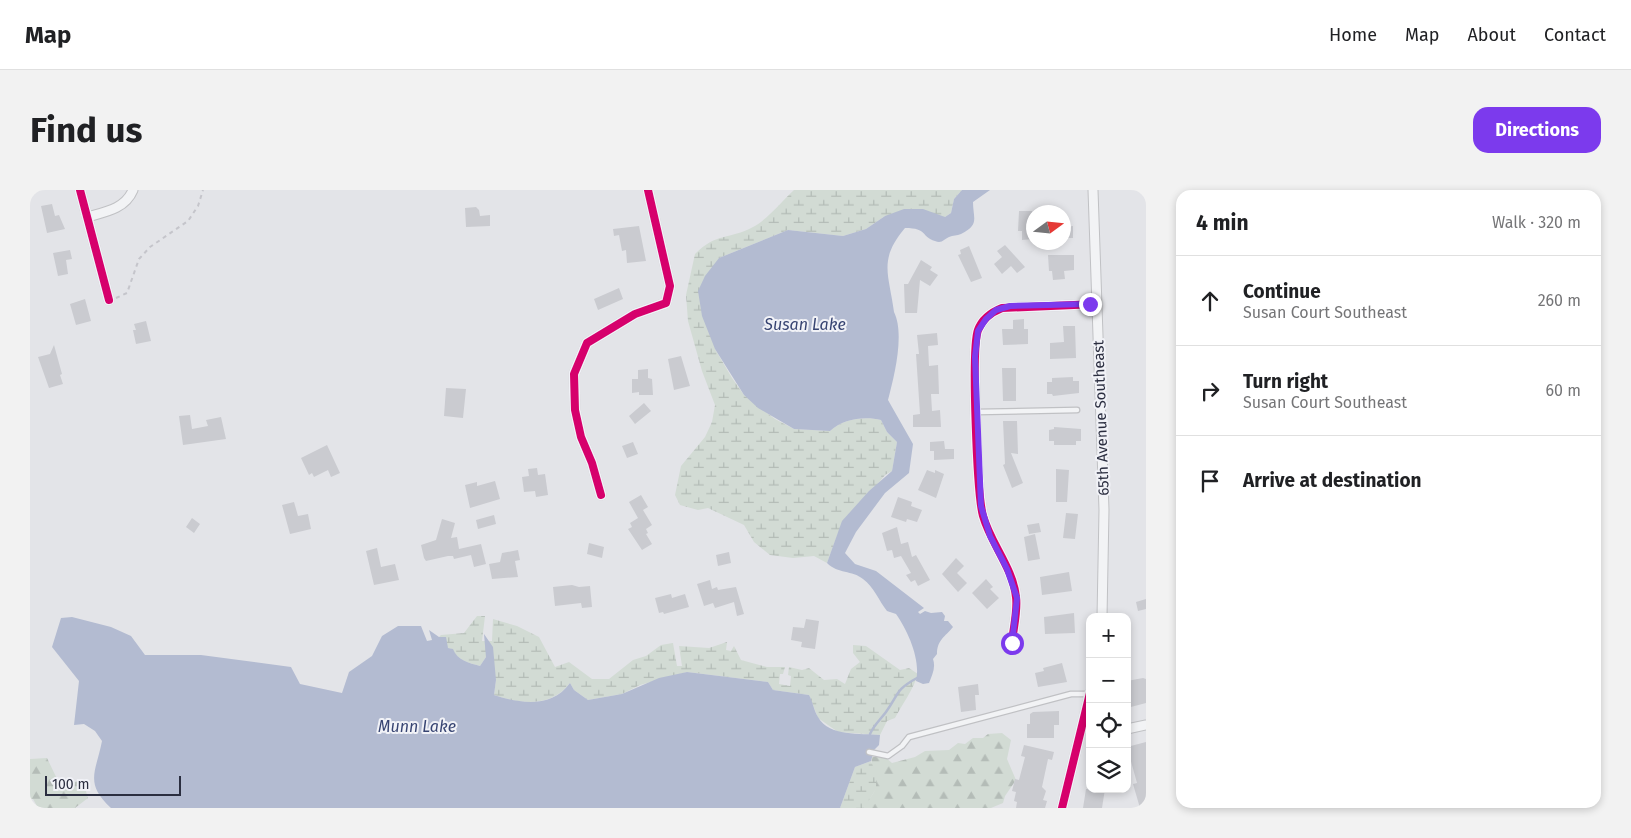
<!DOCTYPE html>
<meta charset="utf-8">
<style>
body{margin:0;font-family:"Fira Sans",sans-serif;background:#f2f2f2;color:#202124}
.controls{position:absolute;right:15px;bottom:15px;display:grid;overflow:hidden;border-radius:10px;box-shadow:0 2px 8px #0003}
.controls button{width:45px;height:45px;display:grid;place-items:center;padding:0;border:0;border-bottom:1px solid #e0e0e0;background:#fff;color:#202124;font:25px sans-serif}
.compass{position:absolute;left:996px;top:15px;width:45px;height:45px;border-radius:50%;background:#fff;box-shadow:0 2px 8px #0003;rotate:75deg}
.scale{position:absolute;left:15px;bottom:12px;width:136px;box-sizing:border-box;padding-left:5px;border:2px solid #2b2e40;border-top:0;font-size:14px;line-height:18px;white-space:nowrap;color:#2b2e40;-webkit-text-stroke:4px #f1f2f7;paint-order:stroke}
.stop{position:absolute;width:15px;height:15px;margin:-11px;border:4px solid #7c3aed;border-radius:50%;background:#fff}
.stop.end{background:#7c3aed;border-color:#fff;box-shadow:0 1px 5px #0008}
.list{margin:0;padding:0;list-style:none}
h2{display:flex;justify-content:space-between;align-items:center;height:65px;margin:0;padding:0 20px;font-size:21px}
h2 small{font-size:16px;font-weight:400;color:#757577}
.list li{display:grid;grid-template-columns:32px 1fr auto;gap:15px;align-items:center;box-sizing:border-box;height:90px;padding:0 20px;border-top:1px solid #e0e0e0}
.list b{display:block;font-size:19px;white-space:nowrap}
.list p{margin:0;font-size:16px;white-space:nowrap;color:#757577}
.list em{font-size:16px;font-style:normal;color:#757577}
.icon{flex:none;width:28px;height:28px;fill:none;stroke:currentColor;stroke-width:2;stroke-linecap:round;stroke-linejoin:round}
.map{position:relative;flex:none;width:1116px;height:618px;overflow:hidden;border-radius:15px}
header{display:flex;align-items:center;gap:30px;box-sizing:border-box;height:70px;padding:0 25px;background:#fff;border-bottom:1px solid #e0e0e0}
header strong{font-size:24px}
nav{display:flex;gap:28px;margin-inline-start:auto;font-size:18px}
.intro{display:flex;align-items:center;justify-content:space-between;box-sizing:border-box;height:120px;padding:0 30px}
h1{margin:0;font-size:35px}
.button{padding:12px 22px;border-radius:15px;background:#7c3aed;color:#fff;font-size:18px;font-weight:700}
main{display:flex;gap:30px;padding:0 30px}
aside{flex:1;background:#fff;border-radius:15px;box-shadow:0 2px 8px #0003}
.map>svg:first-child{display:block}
.forest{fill:url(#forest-firs)}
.wetland{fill:url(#wetland-marsh)}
.water{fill:#b3bbd1}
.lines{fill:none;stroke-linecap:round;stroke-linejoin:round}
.stream{stroke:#b3bbd1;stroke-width:2.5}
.building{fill:#cacbd0}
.service-casing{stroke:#c0c1c4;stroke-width:7}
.minor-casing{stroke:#c0c1c4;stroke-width:11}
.path{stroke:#c5c5cb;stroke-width:2;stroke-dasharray:4 4;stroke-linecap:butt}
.service{stroke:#f2f3f5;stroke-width:4.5}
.minor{stroke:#f2f3f5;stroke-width:9}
.cycleway-casing{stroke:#f1f2f7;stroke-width:11}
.cycleway{stroke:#d6006c;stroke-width:8}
.route{stroke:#7c3aed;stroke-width:6}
.labels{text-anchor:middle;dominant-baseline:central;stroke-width:4;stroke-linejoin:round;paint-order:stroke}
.street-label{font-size:15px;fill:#2b2e40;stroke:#f1f2f7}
.water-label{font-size:16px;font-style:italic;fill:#374472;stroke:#f1f2f7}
</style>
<header>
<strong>Map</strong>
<nav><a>Home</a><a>Map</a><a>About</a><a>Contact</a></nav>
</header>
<div class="intro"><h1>Find us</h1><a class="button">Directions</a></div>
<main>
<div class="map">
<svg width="1116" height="618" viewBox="0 0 1116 618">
<defs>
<pattern id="forest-firs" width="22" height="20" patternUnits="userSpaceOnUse" patternTransform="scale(1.25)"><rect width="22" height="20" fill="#d2dbd4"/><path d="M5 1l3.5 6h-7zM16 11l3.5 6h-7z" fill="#b4bcb7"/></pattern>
<pattern id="wetland-marsh" width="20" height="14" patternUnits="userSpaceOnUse" patternTransform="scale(1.25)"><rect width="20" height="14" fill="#d2dbd4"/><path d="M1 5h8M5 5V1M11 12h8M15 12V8" fill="none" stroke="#b4bcb7"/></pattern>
</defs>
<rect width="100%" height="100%" fill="#e3e4e8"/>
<path class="forest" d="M972,543L981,550L977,569L986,590L975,606L973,613L961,618H834C836,610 845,605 846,596C847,586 840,576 842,567H855L862,573L885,567L895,561L919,560L928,553L935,554L943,548H953L958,544Z
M17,568L29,593L53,591L58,608L45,618H8L3,609H0V569Z"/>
<path class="wetland" d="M764,0H932L924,9L921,23L915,27L855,26L836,39L813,46L758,40L689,68L685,159L702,188L714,205L745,229L764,239L800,241C813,229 834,226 851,230L857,242L867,252L862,281L855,285L808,343L797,373L784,366L763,368L740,365L724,352L714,335L678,318L668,320L650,315L645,305L651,276L675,247L682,232L685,215L672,181L658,131L656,105L665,64C687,42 699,50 723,37C738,29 752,11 764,0Z
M447,426H455L452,451H462L463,429L487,436L509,447L525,477L539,472L562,489H579L603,470L616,466L631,455L643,453L647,476H652L649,456L679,458L697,452L696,460L701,461L704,456L711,470L737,477H755L753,484H750L749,494L760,496L761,486L758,485L759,477L772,480L779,478L794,490L807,489L815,494L821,479L830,472L823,463V455L836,456L870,480L879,478L888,484C883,500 873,513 865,528L857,531L850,545L808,542L788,528L779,505L743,500L738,492L657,482L610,495L592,504L558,510L544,500L540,493C521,518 490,514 464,505L466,490L456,467L450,476C439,473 427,470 422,459L418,458L409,447L411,445L434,443Z
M841,571L846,584V599L834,618H810L825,577Z"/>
<path class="water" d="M932,0H960L943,12C943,28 950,35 931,44C927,46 923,45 919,47C914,49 912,54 905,51C891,47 898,38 875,38C848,70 859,84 864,122C875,144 864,187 858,210L883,254L879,283L855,303L826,342L815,363L825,374L846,381L894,418L888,422L890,424L895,421L901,423L912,422L915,426L914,431H918L923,437C915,447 907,450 907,464L903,469C906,478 902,485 899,493L893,494L886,491C891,470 878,441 866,424L857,421C849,411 844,397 833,389C822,380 808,384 797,373L812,331L839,301L862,281L867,252L857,242L851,230C834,226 813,229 800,241L764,239L728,218L714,205L685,159L672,126L668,101L675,86L689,68L758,40L813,46L836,39L855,26L874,19H893L915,27L921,23L924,9Z
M42,427L81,437L101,446L115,465H171L261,477L270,494L312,503L319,482L342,466L352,446L368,436H391L397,451L402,450L399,440L409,447H416L418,458L423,459C427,470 439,473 450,476L456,467L454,444L463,457L466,490L464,505C491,514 522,518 540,493L544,500L558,510L592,504L629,488L657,482L738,492L743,500L779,505C783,512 784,521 788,527C799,547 831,543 850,545L849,555L844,560L841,571L825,577L810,618H81C54,593 66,582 72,551L65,541L54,534L44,535L49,491L22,457L31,428Z"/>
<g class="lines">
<path class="stream" d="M840,544C844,535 850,530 856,522C869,504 865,500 887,488"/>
</g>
<path class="building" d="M22,14L25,26L29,25L35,39L17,43L11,16Z
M446,17L449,20L450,26L460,25V36L436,37L435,18Z
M989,21H1002L1003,49L992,50V41H988Z
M609,36L616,71L597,73L596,60L592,61L589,45L584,46L583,39Z
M1043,36V48H1034V37Z
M975,55L995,77L987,83L981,76L972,84L964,74L972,67L967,61Z
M939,56L952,88L941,92L928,65L931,64L930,60Z
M40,60L42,69L36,70L38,84L28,86L23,63Z
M1018,65H1044V80L1034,81L1035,89L1023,90L1022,81H1019Z
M891,70L902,77L900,80L908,85L900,96L890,90L887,123H875L874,94H878Z
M589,98L593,109L568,120L564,109Z
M55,109L61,131L46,135L40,114Z
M994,129V139H998V154L973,155L972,139H983V130Z
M116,131L121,151L106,154L103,140H106L104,134Z
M1033,136H1045L1046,168L1020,169V153L1034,152Z
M907,143L908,155L898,156L899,176L908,175L909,204H901L902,221L910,220L911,237H883V225L890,224L886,164H889L887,145Z
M24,155L32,184L30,185L33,194L19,198L8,167L20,164Z
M651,166L660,196L644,200L638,169Z
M972,178H986V211H973Z
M618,179V188L622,189L623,205H609V202L602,203V189H608V180Z
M1043,187V191H1049V203L1023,206L1022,204H1017V192H1022V188Z
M416,198L436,199L433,228L414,226Z
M614,213L621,221L605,234L599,226Z
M160,225L162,239L178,236L176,230L191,227L196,249L153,255L149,226Z
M973,231H987L988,264L981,263L993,293L982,298L973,275L975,274Z
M1024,237L1051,239V251H1046V255H1024V251H1019V240L1024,239Z
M914,251L915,259H924V269L904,270V261H900V252Z
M603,252L608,264L597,268L592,256Z
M297,255L310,283L301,287L298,280L284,287L282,283L279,285L271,268Z
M507,278L508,285L515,284L518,305L506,307L505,301L494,302L492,287L499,286L498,279Z
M1026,279L1039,280L1037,312H1026Z
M897,280L905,283V280L914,284L906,308L888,300Z
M465,291L470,309L440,318L435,295L447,292V296Z
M611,305L618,317L613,320L622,335L616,339L618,343L616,344L622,354L612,360L598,339L602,337L600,333L608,328L599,312Z
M868,307L882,312L881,316L892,320L887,332L877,329L876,332L861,327Z
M264,312L268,326L278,324L281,339L260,344L252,315Z
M1036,323L1048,324L1045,349L1033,348Z
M464,325L466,334L448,339L446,330Z
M162,328L170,334L164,343L156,337Z
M412,329L425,333L421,348L427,347L429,359L451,354L456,374L444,377L441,365L424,369L423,366H418L396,371L394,368L391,355L406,350Z
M1009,333L1011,342L999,344L997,335Z
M867,337L871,354L878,352L882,367L886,365L900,390L888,396L885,390L881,392L876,385L881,383L871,366L864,368L862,360L857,361L852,343Z
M1005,344L1010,369L998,371L994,347Z
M559,353L574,357L572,368L557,364Z
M347,358L351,377L365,374L369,390L344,395L336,361Z
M488,360L490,370L485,371L488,387L462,389L459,374L470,372L472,363Z
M699,362L701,373L688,376L686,365Z
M926,368L934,376L927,383L937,393L928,402L912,384Z
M1039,382L1042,401L1012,405L1010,387Z
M956,389L963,397L960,399L969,408L957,419L942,403Z
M680,390L682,399L687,397L688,400L706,397L714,424L707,426L704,412L685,418L683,413L674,416L667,394Z
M542,395L549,397L560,396L562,417L552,418L551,413L525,416L523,397Z
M641,404L642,408L655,404L659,417L634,424L633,422L629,423L625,408Z
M1116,409V419L1108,421L1106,412Z
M1044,423L1045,443L1015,444L1014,427Z
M776,429L789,431L785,459L771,457L772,452L761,450L763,437L774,438Z
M1032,473L1037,492L1008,497L1005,483L1014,481L1013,478Z
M1113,488L1116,489V513L1097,518V491Z
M948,494L949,505H945L946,520L931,522L928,497Z
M1029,521V535H1024V548H997V534H1000V524L1003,522Z
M1116,552V618H1110L1103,594L1107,593L1097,557Z
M994,555L1024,562L1022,570L1018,569L1012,597L1016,601L1013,610L1017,611L1015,618H986L987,612L984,611L986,602L982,601L985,589L989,590L995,567L991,566Z
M1056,599H1075L1072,618H1053Z"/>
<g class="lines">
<g class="service-casing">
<path id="service" d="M947,222L1047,220
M839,562L858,566L872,556L879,547L1041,504H1060"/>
</g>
<g class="minor-casing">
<path id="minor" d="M50,0L79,110
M1063,0L1074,320L1072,427
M57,27C75,22 95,19 103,0
M571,305L562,273L551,247L545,220L544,184L557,153L605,124L636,113L640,96L618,0
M982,453C983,439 988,421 986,407C983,378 961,354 953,326C947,304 941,159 948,140C952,129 962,122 972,118L1067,114
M1097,539L1116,535
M1032,618L1060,503"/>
</g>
<path class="path" d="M86,108L97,103L109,69L120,57L158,31L168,16L173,0"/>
<use href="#service" class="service"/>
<use href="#minor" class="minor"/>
<g class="cycleway-casing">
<path id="cycleway" d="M50,0L79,110
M571,305L562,273L551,247L545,220L544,184L557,153L605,124L636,113L640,96L618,0
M982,453C983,439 988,421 986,407C983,378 961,354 953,326C947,304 941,159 948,140C952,129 962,122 972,118L1067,114
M1032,618L1060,503"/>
</g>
<use href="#cycleway" class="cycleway"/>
</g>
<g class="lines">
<path class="route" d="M982,453L987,408L977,379L960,346L951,316L945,167L948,141L956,129L966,120L980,116L1060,114"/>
</g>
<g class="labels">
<g class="street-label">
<text transform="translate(1071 228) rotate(-92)">65th Avenue Southeast</text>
</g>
<g class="water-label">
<text x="775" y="134">Susan Lake</text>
<text x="387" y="536">Munn Lake</text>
</g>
</g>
</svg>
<div class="controls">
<button>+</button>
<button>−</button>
<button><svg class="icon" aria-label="locate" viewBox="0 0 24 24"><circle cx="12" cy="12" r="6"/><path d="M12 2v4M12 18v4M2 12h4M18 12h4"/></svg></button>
<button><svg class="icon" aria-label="layers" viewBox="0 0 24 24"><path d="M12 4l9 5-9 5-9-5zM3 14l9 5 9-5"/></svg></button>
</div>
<svg class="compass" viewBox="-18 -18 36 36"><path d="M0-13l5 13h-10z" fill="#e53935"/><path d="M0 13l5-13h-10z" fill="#757577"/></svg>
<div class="scale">100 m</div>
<div class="stop" style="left:982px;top:453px"></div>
<div class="stop end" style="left:1060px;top:114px"></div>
</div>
<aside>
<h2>4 min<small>Walk · 320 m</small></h2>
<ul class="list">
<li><svg class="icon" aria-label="ahead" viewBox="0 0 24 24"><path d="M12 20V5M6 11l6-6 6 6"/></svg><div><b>Continue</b><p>Susan Court Southeast</p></div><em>260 m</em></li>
<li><svg class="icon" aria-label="right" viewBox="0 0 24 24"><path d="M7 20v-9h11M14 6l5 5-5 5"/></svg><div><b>Turn right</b><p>Susan Court Southeast</p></div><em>60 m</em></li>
<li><svg class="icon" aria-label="arrive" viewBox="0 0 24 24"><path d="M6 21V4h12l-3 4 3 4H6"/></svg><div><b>Arrive at destination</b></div></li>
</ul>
</aside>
</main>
